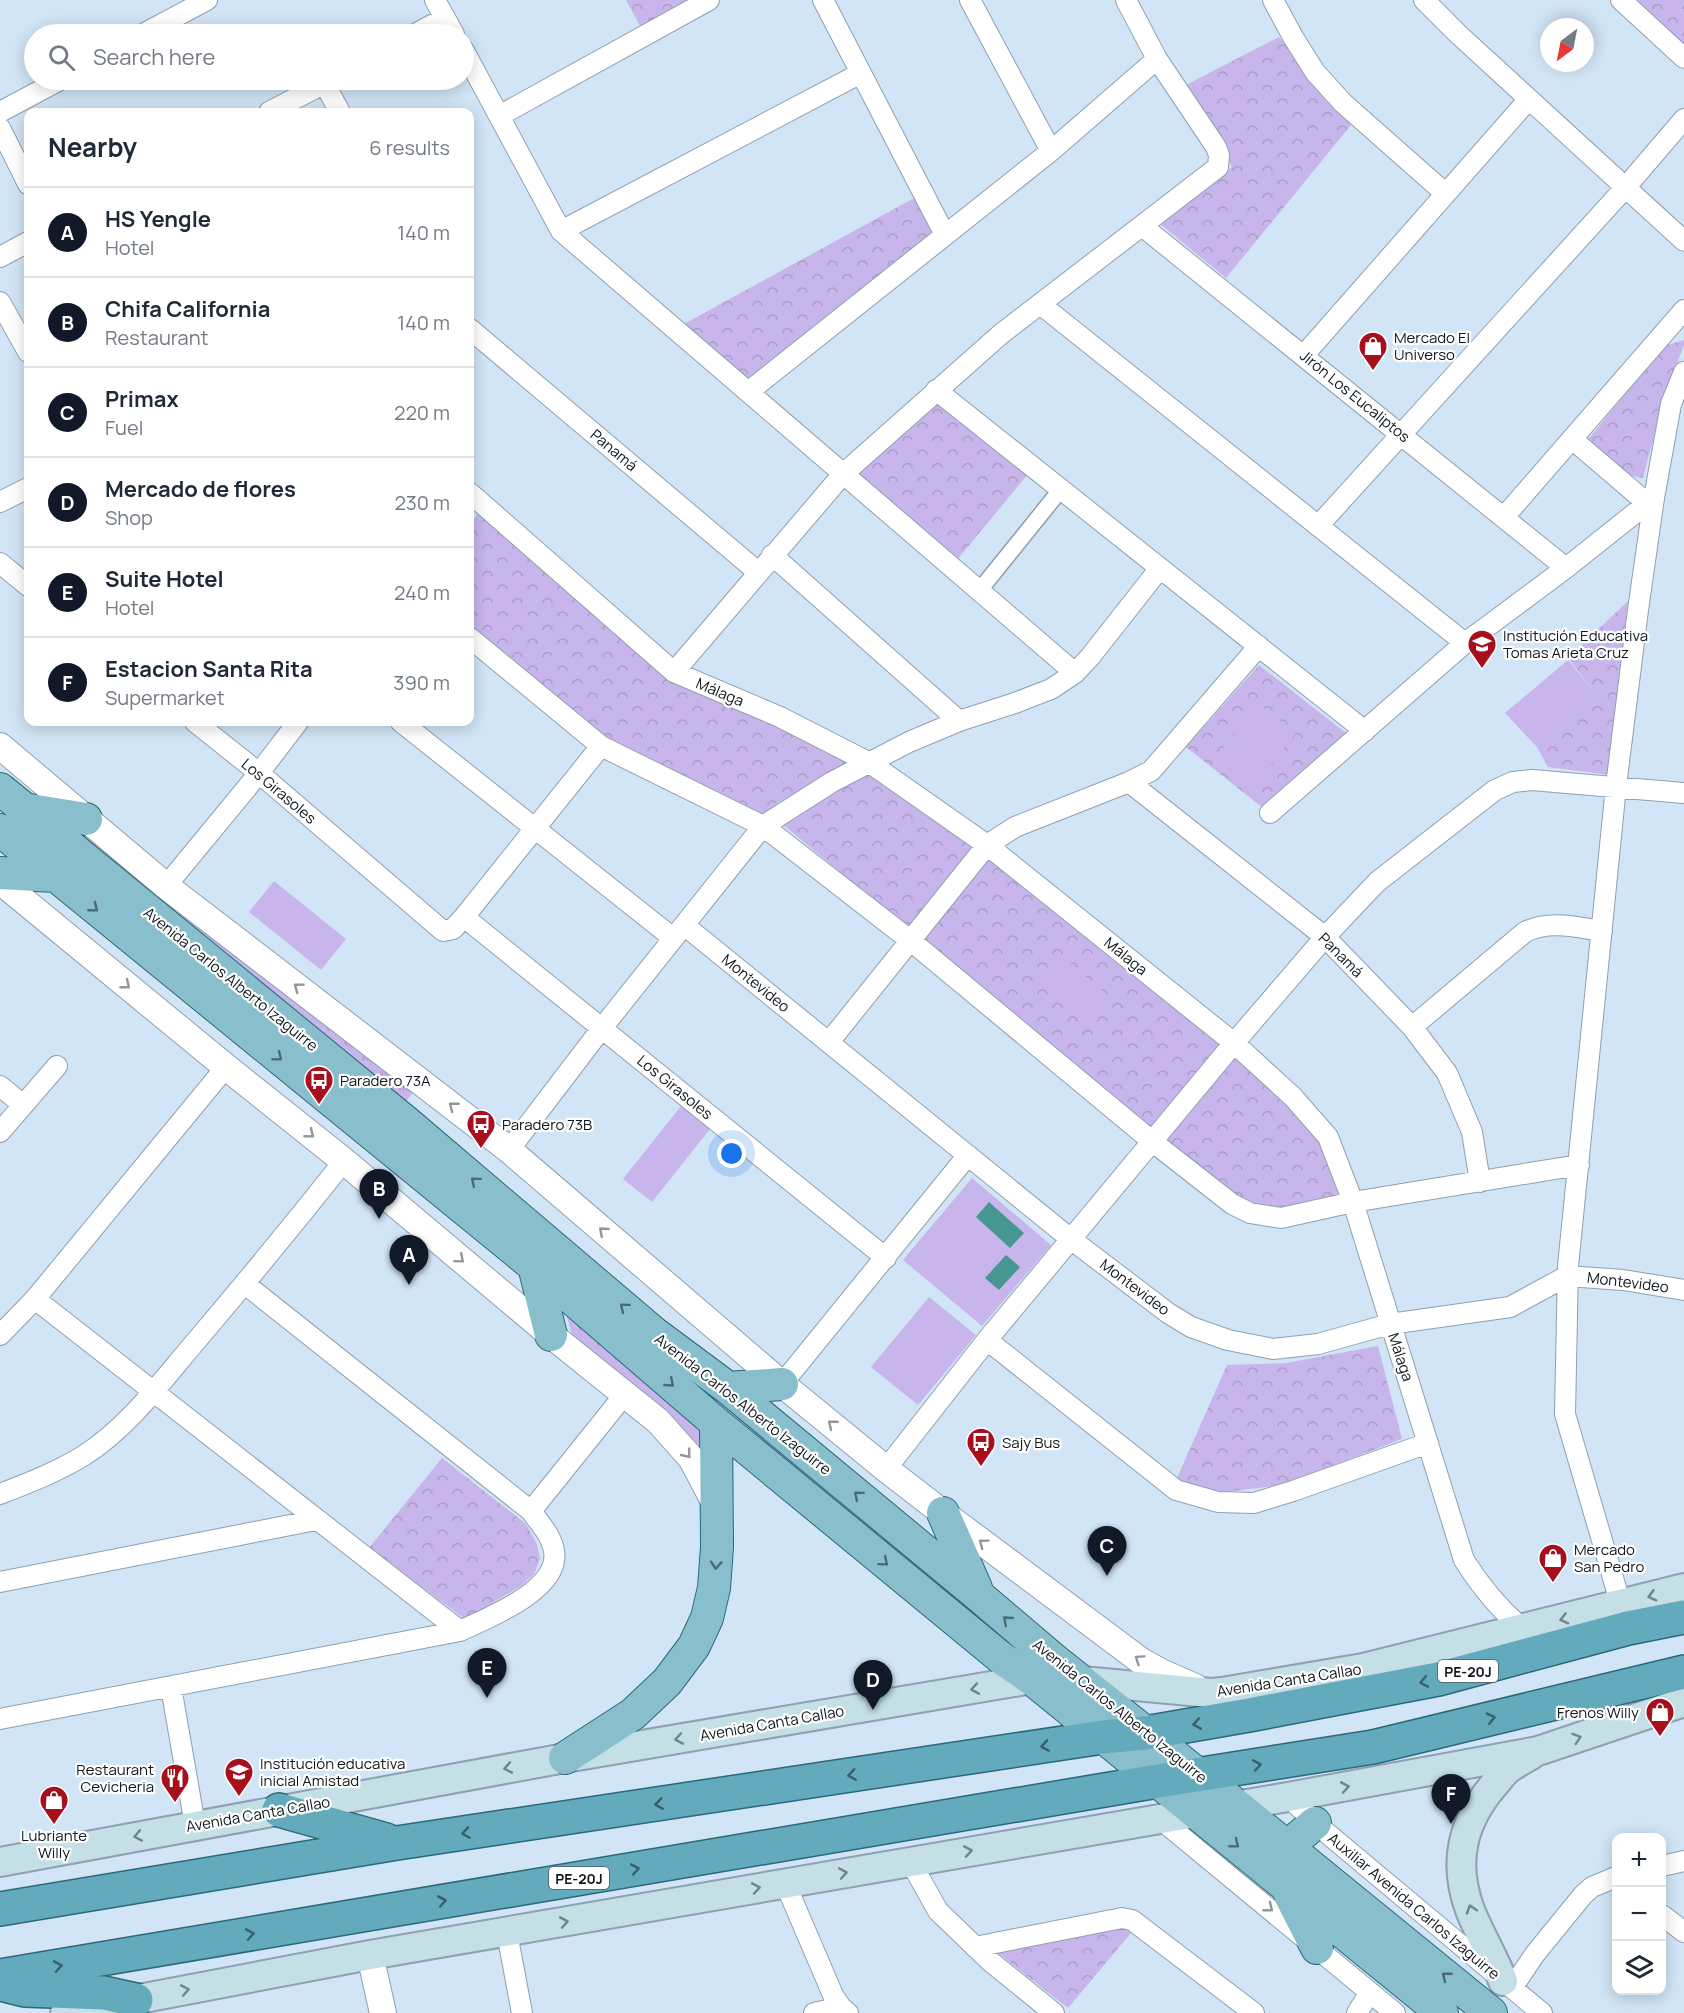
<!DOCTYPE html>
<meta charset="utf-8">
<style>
body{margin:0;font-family:Manrope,sans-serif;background:#f2f2f3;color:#1f2937}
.controls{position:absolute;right:18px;bottom:18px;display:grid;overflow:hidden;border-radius:12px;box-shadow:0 3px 15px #0003}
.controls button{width:54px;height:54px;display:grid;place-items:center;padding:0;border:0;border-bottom:2px solid #e0e1e3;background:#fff;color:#1f2937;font:30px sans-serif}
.compass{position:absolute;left:1540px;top:18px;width:54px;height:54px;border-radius:50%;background:#fff;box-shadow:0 3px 15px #0003;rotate:212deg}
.you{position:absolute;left:732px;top:1154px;width:21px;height:21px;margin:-15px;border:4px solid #fff;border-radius:50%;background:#1a73e8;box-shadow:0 0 0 9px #1a73e833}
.badge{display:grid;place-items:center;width:39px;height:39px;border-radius:50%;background:#111827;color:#fff;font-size:20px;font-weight:700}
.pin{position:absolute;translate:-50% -50px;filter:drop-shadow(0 2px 3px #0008)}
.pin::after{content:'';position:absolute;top:32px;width:21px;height:18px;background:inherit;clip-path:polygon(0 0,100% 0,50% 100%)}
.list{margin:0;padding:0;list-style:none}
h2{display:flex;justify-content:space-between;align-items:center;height:78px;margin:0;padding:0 24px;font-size:26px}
h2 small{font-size:20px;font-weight:400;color:#747a83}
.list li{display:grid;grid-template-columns:39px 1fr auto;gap:18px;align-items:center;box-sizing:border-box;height:90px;padding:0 24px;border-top:2px solid #e0e1e3}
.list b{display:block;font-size:22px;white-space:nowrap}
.list p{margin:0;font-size:20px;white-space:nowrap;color:#747a83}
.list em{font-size:20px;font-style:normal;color:#747a83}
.icon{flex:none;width:33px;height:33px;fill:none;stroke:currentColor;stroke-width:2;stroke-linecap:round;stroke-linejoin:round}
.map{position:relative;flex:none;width:1684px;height:2013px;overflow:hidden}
.search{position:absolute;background:#fff;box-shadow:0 3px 15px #0003;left:24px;top:24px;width:450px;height:66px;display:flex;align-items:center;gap:15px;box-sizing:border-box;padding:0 21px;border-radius:33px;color:#747a83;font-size:22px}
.panel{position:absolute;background:#fff;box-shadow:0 3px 15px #0003;left:24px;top:108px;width:450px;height:618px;border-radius:12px}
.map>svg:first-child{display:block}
.grass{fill:url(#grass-tufts)}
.park{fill:url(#park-crowns)}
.garden{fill:#c8b5eb}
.water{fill:#469791}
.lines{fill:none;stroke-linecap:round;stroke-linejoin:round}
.pedestrian-casing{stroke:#8ea0b1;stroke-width:18}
.minor-casing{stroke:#8ea0b1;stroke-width:22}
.tertiary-casing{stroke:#8ea0b1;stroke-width:28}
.secondary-casing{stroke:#8ea0b1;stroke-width:32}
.primary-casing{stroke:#2b6879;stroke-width:34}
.trunk-casing{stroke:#2b6879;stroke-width:36}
.pedestrian{stroke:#fff;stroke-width:15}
.minor{stroke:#fff;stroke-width:20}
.tertiary{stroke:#fff;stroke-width:26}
.secondary{stroke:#c4dfe6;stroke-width:28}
.primary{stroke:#89bfcd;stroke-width:32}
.trunk{stroke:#62aabc;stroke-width:33}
.oneway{stroke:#4c6a74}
.oneway2{stroke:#939698}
.oneway3{stroke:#72848b}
.oneway4{stroke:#38606c}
.labels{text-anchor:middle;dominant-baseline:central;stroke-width:4.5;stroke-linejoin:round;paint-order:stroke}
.shield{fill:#fff;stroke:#565b5f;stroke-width:1.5}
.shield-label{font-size:14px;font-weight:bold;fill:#0e151b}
.poi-label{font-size:15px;fill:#0e151b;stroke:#fff;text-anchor:start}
.street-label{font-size:15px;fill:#0e151b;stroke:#fff}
</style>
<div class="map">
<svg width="1684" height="2013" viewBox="0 0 1684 2013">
<defs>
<pattern id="grass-tufts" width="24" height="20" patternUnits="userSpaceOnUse" patternTransform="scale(1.5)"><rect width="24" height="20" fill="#c8b5eb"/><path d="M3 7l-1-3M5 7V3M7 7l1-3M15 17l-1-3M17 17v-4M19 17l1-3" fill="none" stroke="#ab9bc9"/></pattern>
<pattern id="park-crowns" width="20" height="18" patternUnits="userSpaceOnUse" patternTransform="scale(1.5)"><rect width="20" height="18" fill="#c8b5eb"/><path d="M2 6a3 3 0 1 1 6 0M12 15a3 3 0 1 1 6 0" fill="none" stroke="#ab9bc9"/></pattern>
</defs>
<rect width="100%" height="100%" fill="#d1e5f6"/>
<path class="grass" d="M48,815H71L413,1093L403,1105Z
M563,1303L683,1397L707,1442L693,1449L572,1335Z
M647,1347H658L1027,1649L1013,1655Z"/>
<path class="park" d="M626,0H709L645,35Z
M1636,0H1684V44Z
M1279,37L1351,125L1226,278L1159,223L1232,167L1186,85Z
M916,197L936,233L749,379L682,325Z
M1684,340V345L1664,398L1643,478L1627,475L1586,442L1664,346Z
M937,401L1028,474L957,560L856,474Z
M478,514L660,670L855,762L777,803L761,819L617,747L470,625V524Z
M1628,601L1610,775L1548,767L1537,747L1597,696L1568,658Z
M1259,665L1351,737L1267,811L1186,747Z
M867,773L976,843L909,929L781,823Z
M990,853L1222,1041L1150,1129L921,941Z
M1235,1054L1274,1086L1323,1140L1344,1195L1283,1213L1252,1208L1164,1142Z
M1378,1346L1402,1439L1282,1485L1225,1492L1188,1484L1177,1478L1227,1365L1286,1363Z
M442,1458L526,1524L537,1544L540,1559L534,1574L521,1586L465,1619L369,1548Z
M1119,1926L1131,1933L1068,2008L998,1953Z"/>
<path class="garden" d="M1568,660L1597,696L1537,747L1505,713Z
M1259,704L1296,733L1250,791L1213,761Z
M274,881L346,939L321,970L249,912Z
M1060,954L1108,995L1085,1020L1038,980Z
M681,1106L710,1129L652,1202L623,1179Z
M972,1178L1051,1245L982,1326L903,1260Z
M929,1297L976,1335L918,1405L871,1367Z"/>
<path class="water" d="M989,1202L1024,1233L1010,1248L976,1217Z
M1006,1255L1020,1267L999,1290L985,1278Z"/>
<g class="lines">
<g class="pedestrian-casing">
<path id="pedestrian" d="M979,591L1062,488"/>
</g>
<g class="minor-casing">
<path id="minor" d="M435,0L454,34
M823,0L945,235
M970,0L1051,151
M1273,0L1293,37L1315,72L1343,103L1446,194
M1424,0L1458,34L1684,241
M1621,0L1684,58
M143,34L207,0
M415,34L445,18
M464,51L561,231L1075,673
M324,83L340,112
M0,112L60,80
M269,112L331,80
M499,116L709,0
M0,128L28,184
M1142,226L1566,568
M561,231L861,73
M0,257L28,242
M0,302L28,352
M1040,304L1465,643
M470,329L758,572
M1304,355L1529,99
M936,390L1365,731
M748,392L1051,151L1157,59
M1572,439L1647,503
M470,493L674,672L780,717L870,763L987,845L1234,1043L1293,1097L1328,1137L1353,1202L1464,1560C1481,1587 1499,1609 1523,1629
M0,502L28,488
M1504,517L1684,310
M1318,526L1625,188L1684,119
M772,555L959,721
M0,563L28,586
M470,638L601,746L763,826L911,941L1153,1142L1232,1204L1250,1213L1281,1218L1353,1202L1579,1165
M674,672L843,474L1001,334L1218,167L1219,155L1216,147L1157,59L1126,0
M195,722L259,773L443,931L453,929L464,917L601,746
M401,722L673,938
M1129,782L1325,937L1412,1027L1447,1073L1472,1132L1480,1182
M1270,813L1465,643L1566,568L1654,498
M166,886L259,773L298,722
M464,917L886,1258
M684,925L1072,1240L1168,1313L1191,1327L1228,1340L1273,1349L1318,1344L1390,1324L1510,1307L1567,1276L1623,1280L1684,1290
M1412,1027L1525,932C1549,920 1576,927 1602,931
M829,1042L987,845L1015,827L1129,782L1151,771L1259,646
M0,1086L23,1105
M0,1132L57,1066
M509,1150L602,1028L763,826L832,782L909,742L959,721L1015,703L1051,689L1075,673L1090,657L1160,568
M35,1299L460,1631
M0,1335L35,1299L226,1067
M987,1340L1176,1490L1218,1502L1254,1503L1293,1491L1428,1443
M782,1384L968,1155
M886,1469L987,1340L1234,1043L1325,937L1377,882L1495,790L1513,782L1532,780L1684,793
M0,1494C28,1483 57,1472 83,1456C126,1429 158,1386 191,1347C243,1286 294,1224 344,1161
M531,1511L625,1394
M0,1582L316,1520
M1621,1605L1565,1414L1568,1266L1616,786L1638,610L1654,498L1671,404L1684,372
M171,1687L195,1825
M0,1719L460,1631C487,1618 561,1590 554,1551C552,1536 540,1524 531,1511L245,1284
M1288,1797L1328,1834L1542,2013
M1159,1818L1395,2013
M910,1861L938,1911L991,1962L1054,2013
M1662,1866L1684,1861
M785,1883L833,1995L841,2007L848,2013
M1662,1915L1684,1932
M507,1933L522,2013
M975,1947L1122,1918L1132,1920L1254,2013
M1512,1988L1535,1954L1583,1895L1592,1887L1616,1877
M814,2013L841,2007
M1357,2013L1370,1992"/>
</g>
<g class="tertiary-casing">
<path id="tertiary" d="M0,746L166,886L509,1150L782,1384L886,1469L943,1513L1141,1661L1161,1672L1195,1687
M0,881L226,1067L344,1161L551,1335L658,1421L691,1458L717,1507
M370,1955L383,2013"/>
</g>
<g class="secondary-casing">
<path id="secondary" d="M0,1862L565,1758L1032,1679L1082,1681L1211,1693L1222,1692L1363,1668L1684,1588
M1503,1981C1493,1956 1480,1935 1470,1910C1453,1864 1461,1824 1493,1786C1498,1781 1502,1774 1508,1769C1515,1764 1524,1759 1531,1755
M65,2013L370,1955L1288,1797L1538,1751L1684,1702"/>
</g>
<g class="primary-casing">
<path id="primary" d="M0,789L406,1122L654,1333L728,1388L978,1595L1052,1658L1199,1775L1491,2013
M24,809L86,819
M0,830L534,1266L716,1423L1000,1657L1032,1679L1442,2013
M0,873L55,876
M534,1266L551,1335
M728,1388L782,1384
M943,1513L976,1588
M565,1758L633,1714L667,1682L694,1646L707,1618L714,1588L717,1547L716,1423
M1287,1847L1315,1823
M1290,1895L1317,1948"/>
</g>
<g class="trunk-casing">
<path id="trunk" d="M279,1810L386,1840
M0,1909L397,1843L1103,1737L1145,1733L1249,1715L1438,1679L1628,1628L1684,1617
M0,1976L1158,1781L1373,1747L1684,1672
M5,1985L25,1990L104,1993L136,2000"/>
</g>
<use href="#pedestrian" class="pedestrian"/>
<use href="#minor" class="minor"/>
<use href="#tertiary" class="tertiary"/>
<use href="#secondary" class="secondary"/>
<use href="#primary" class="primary"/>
<use href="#trunk" class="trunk"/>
</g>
<defs><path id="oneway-chevron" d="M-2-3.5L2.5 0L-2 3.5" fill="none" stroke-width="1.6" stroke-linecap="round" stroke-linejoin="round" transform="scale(1.5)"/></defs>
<g class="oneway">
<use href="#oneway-chevron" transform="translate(94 908) rotate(39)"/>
<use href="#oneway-chevron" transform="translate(278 1057) rotate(39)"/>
<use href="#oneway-chevron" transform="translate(475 1181) rotate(-140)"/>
<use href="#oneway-chevron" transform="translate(624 1307) rotate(-140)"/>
<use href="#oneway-chevron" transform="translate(670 1383) rotate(41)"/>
<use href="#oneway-chevron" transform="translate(858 1495) rotate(-140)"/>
<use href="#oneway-chevron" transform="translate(884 1562) rotate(40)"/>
<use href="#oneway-chevron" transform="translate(716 1565) rotate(94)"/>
<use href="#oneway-chevron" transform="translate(1007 1620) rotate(-139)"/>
<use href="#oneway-chevron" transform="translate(1235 1844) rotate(39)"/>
<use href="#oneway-chevron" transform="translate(1446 1976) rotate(-141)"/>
</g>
<g class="oneway2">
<use href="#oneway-chevron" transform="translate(126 985) rotate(39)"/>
<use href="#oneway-chevron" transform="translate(298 987) rotate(-143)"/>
<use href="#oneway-chevron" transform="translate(453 1106) rotate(-142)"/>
<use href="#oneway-chevron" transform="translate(310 1134) rotate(39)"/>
<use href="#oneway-chevron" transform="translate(603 1231) rotate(-139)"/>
<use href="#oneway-chevron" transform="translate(460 1259) rotate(40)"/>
<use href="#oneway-chevron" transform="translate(832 1424) rotate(-141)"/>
<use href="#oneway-chevron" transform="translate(687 1454) rotate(51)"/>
<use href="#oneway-chevron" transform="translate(983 1543) rotate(-143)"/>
<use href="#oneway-chevron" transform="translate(1139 1659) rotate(-146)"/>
<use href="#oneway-chevron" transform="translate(1269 1908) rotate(39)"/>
</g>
<g class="oneway3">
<use href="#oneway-chevron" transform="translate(1652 1596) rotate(165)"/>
<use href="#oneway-chevron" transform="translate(1564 1619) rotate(166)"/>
<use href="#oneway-chevron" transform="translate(975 1689) rotate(170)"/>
<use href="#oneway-chevron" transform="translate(1577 1738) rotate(-18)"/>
<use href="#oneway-chevron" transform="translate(679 1739) rotate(170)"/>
<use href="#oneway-chevron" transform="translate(508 1768) rotate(170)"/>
<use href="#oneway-chevron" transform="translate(1345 1787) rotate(-10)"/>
<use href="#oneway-chevron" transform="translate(138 1836) rotate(169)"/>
<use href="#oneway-chevron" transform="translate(968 1851) rotate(-10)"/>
<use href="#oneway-chevron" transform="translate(843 1873) rotate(-10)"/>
<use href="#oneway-chevron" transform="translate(756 1888) rotate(-10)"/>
<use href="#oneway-chevron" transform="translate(1471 1909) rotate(-108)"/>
<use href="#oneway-chevron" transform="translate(564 1922) rotate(-10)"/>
<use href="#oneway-chevron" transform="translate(185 1990) rotate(-11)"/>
</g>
<g class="oneway4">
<use href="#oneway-chevron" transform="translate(1424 1682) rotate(169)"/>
<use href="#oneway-chevron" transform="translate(1491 1718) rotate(-13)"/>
<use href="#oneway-chevron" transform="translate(1197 1724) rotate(170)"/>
<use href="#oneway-chevron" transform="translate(1045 1746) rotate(171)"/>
<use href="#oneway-chevron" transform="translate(1257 1765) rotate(-10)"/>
<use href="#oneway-chevron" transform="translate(852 1775) rotate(171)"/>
<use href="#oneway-chevron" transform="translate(659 1804) rotate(171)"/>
<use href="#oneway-chevron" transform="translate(466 1833) rotate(171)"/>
<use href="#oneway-chevron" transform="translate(635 1869) rotate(-10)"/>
<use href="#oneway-chevron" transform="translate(442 1901) rotate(-10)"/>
<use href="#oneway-chevron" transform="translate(250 1934) rotate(-10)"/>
<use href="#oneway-chevron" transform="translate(58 1966) rotate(-10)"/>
</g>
<defs>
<g id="shop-pin" transform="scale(1.5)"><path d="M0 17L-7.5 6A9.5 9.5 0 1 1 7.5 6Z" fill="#a60f1b" stroke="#fff"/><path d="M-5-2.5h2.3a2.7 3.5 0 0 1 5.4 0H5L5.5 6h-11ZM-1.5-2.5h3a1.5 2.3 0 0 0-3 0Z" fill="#fff"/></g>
<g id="school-pin" transform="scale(1.5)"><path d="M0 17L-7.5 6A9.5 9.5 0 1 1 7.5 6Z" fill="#a60f1b" stroke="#fff"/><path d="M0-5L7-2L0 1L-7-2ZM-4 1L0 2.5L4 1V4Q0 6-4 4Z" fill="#fff"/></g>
<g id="bus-pin" transform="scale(1.5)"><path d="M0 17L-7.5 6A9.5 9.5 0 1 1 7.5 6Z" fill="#a60f1b" stroke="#fff"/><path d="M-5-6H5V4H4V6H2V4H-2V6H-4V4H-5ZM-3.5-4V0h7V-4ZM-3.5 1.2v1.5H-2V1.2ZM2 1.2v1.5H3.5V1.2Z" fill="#fff"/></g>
<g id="restaurant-pin" transform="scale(1.5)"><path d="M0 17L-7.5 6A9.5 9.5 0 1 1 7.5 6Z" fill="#a60f1b" stroke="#fff"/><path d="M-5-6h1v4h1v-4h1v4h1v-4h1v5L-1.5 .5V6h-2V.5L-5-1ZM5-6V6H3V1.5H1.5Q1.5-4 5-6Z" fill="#fff"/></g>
</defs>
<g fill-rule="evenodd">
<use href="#shop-pin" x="1373" y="346"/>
<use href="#school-pin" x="1482" y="644"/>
<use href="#bus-pin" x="319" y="1080"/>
<use href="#bus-pin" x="481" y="1124"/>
<use href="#bus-pin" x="981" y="1442"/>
<use href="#shop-pin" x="1553" y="1558"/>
<use href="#shop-pin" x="1660" y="1712"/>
<use href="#school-pin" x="239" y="1772"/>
<use href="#restaurant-pin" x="175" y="1778"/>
<use href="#shop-pin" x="54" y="1800"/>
</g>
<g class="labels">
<g class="shield">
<rect x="1438" y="1660" width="60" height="22" rx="4.5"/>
<rect x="549" y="1867" width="60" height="22" rx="4.5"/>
</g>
<g class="shield-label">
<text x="1468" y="1671">PE-20J</text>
<text x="579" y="1878">PE-20J</text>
</g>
<g class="poi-label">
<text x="1394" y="337">Mercado El<tspan x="1394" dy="17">Universo</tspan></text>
<text x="1503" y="635">Institución Educativa<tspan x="1503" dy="17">Tomas Arieta Cruz</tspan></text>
<text x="340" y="1080">Paradero 73A</text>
<text x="502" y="1124">Paradero 73B</text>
<text x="1002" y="1442">Sajy Bus</text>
<text x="1574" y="1549">Mercado<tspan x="1574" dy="17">San Pedro</tspan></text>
<text x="1639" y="1712" text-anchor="end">Frenos Willy</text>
<text x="260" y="1763">Institución educativa<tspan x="260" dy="17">inicial Amistad</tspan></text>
<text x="154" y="1769" text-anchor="end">Restaurant<tspan x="154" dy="17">Cevicheria</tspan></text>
<text x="54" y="1835" text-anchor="middle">Lubriante<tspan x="54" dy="17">Willy</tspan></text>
</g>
<g class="street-label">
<text transform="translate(1355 396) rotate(39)">Jirón Los Eucaliptos</text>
<text transform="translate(614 450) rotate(40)">Panamá</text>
<text transform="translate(720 692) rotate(23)">Málaga</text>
<text transform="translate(279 791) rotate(40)">Los Girasoles</text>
<text transform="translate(1341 955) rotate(45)">Panamá</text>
<text transform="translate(1126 956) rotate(39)">Málaga</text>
<text transform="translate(231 979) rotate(39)">Avenida Carlos Alberto Izaguirre</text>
<text transform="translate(756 983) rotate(39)">Montevideo</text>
<text transform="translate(675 1087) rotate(39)">Los Girasoles</text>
<text transform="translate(1628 1282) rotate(7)">Montevideo</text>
<text transform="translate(1135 1287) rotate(37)">Montevideo</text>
<text transform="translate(1401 1357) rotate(72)">Málaga</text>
<text transform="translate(743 1404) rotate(38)">Avenida Carlos Alberto Izaguirre</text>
<text transform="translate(1289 1680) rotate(-9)">Avenida Canta Callao</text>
<text transform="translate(1120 1711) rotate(39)">Avenida Carlos Alberto Izaguirre</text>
<text transform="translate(772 1723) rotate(-10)">Avenida Canta Callao</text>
<text transform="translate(258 1814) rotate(-10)">Avenida Canta Callao</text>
<text transform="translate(1414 1906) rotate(40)">Auxiliar Avenida Carlos Izaguirre</text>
</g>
</g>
</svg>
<div class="controls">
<button>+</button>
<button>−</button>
<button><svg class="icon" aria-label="layers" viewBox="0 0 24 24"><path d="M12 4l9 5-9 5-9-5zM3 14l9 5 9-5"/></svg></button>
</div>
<svg class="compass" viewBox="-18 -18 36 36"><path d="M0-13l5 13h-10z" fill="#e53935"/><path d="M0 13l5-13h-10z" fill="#747a83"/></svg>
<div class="you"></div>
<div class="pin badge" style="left:409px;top:1285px">A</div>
<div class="pin badge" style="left:379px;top:1219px">B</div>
<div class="pin badge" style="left:1107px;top:1576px">C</div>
<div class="pin badge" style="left:873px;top:1710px">D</div>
<div class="pin badge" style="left:487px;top:1698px">E</div>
<div class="pin badge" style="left:1451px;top:1824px">F</div>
<div class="search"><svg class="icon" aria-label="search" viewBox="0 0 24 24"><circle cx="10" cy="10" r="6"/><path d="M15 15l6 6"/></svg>Search here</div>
<section class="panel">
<h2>Nearby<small>6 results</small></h2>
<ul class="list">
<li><span class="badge">A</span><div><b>HS Yengle</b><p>Hotel</p></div><em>140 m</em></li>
<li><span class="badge">B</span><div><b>Chifa California</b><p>Restaurant</p></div><em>140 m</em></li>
<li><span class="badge">C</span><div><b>Primax</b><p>Fuel</p></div><em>220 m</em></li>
<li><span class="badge">D</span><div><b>Mercado de flores</b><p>Shop</p></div><em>230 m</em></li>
<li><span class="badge">E</span><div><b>Suite Hotel</b><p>Hotel</p></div><em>240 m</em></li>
<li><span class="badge">F</span><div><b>Estacion Santa Rita</b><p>Supermarket</p></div><em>390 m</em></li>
</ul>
</section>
</div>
